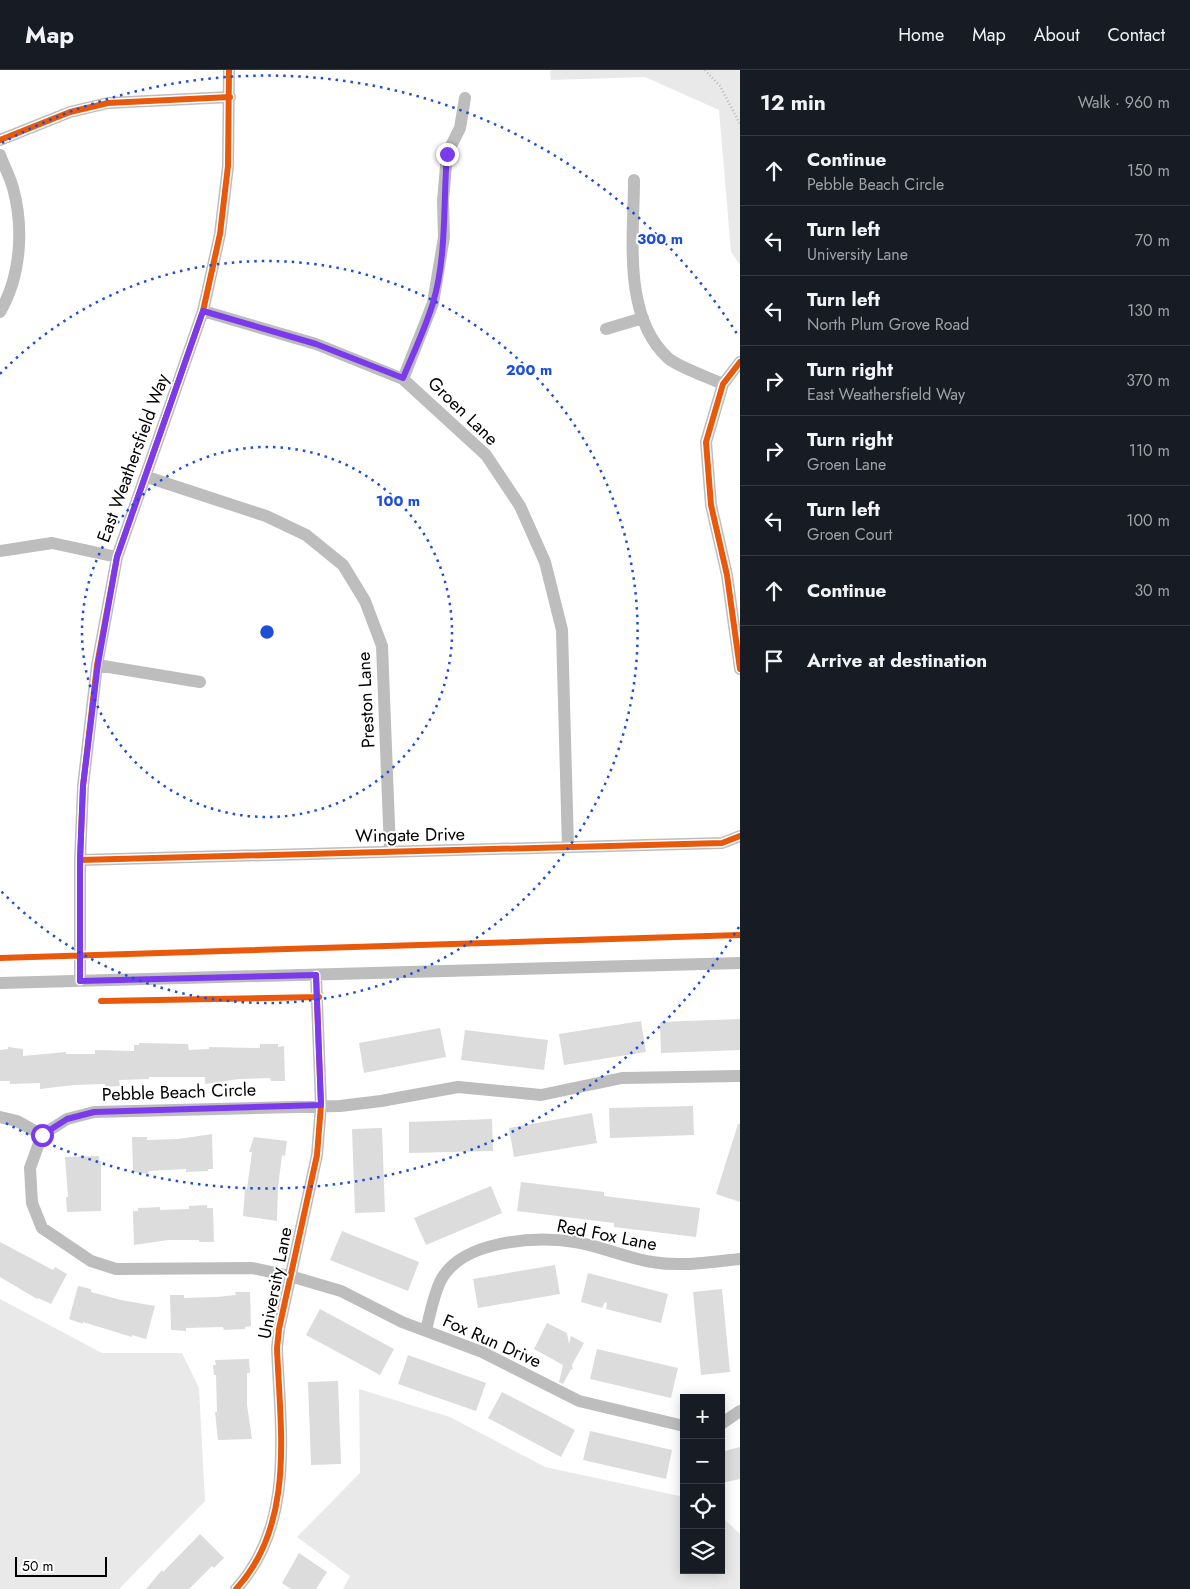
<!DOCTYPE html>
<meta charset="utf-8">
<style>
body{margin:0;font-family:Jost,sans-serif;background:#20242c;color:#f1f3f6}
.controls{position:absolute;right:15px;bottom:15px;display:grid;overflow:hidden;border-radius:0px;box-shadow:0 2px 12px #0003}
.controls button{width:45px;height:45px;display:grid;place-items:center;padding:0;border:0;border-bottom:1px solid #363941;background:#171b24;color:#f1f3f6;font:25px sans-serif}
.scale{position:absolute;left:15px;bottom:12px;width:92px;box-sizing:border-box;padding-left:5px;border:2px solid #000;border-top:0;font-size:14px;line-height:18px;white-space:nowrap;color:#000;-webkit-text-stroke:4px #fff;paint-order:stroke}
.stop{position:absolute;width:15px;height:15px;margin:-11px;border:4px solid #7c3aed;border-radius:50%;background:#fff}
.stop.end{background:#7c3aed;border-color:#fff;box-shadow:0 1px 5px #0008}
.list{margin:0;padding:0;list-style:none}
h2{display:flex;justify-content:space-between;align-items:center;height:65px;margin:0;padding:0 20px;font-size:21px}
h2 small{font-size:16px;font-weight:400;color:#9ea1a6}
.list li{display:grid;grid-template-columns:32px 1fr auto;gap:15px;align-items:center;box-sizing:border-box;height:70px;padding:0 20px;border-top:1px solid #363941}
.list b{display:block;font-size:19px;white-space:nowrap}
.list p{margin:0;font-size:16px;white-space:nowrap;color:#9ea1a6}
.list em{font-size:16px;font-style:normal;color:#9ea1a6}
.icon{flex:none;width:28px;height:28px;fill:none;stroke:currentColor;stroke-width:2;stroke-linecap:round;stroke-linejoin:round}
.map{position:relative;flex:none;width:740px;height:1519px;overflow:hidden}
header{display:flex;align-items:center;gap:30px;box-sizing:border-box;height:70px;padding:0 25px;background:#171b24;border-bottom:1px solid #363941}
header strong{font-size:24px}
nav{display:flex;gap:28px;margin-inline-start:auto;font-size:18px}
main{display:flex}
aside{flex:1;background:#171b24}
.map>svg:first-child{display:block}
.green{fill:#e9e9e9}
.building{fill:#dcdcdc}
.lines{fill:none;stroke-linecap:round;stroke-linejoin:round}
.path{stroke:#b8b8b8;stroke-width:2.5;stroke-dasharray:1 2.5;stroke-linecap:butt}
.minor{stroke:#bdbdbd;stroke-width:12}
.cycleway-casing{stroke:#fff;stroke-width:9}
.cycleway{stroke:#e8590c;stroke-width:6}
.route{stroke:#7c3aed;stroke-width:6}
.ring{fill:none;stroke:#1d4ed8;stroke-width:2.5;stroke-dasharray:2.5 5}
.labels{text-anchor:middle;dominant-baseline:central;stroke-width:4;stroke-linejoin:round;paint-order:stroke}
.street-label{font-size:18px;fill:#000;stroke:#fff}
.centre{fill:#1d4ed8;stroke:#fff;stroke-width:2.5}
.ring-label{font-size:15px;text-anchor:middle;font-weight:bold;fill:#1d4ed8;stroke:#fff;stroke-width:4;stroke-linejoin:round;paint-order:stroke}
</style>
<header>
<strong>Map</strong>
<nav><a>Home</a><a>Map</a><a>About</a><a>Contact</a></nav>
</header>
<main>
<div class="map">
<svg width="740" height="1519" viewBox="0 0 740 1519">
<rect width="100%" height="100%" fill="#fff"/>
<path class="green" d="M550,0H740V195L731,182L719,40L645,7L551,10Z
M0,1229L102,1283H182L199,1318L205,1431L119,1519H0Z
M359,1319L450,1347L545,1397L684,1427V1500H721V1446L740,1464V1519H343L350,1506L297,1467L360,1403Z"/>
<path class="building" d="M740,949V980L661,983L660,952Z
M641,951L646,982L564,995L559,964Z
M440,958L446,987L364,1003L359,973Z
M465,960L548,970L544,1000L461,990Z
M139,973L188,974L189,980L209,979V977L260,978V974H278V977L284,976L285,1011H271L270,1008L239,1009L205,1014V1007H149V1009L119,1010L120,1016L105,1017V1014L74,1015L40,1019V1013L10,1014V1011H0V980L8,979V977L23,979V986L66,982V984H95V980L134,981V975H139Z
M693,1036L694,1065L610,1068L609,1038Z
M592,1043L597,1073L514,1087L509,1058Z
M492,1049L493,1081L409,1083V1052Z
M738,1054H740V1132L716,1124Z
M382,1058L385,1142L355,1143L352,1059Z
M212,1064L213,1099H208V1101L186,1102V1099L149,1101L148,1104L133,1102L132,1067H147V1070L178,1069Z
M254,1067L287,1071L285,1086L282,1085L278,1117L277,1151L243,1146L245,1119H247L252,1082H249Z
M99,1086V1091H101V1141L67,1142L66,1127H68L65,1087Z
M521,1112L604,1122V1126L700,1138L696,1167L614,1157V1153L517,1141Z
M491,1116L502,1143L426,1175L414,1148Z
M207,1135V1138H213L214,1172H199V1170H168L134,1175L133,1141H138V1138L160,1137V1140L189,1139V1136Z
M342,1161L419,1192L408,1221L330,1190Z
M0,1172L53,1200L55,1197L67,1204L51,1234L38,1228L37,1229L0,1207Z
M555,1195L560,1224L478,1238L473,1209Z
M588,1203L668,1224L661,1253L606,1239L607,1233L605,1232L602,1238L581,1232Z
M78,1216L91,1219V1222L121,1230L155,1236L146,1269L132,1265V1267L83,1252V1254L69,1249Z
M722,1219L730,1302L701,1305L693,1222Z
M235,1222H250L251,1256L245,1257V1259L224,1260L223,1257L186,1258V1261L171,1260L170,1225H184V1228L216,1227L236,1225Z
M320,1239L394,1279L380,1305L306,1265Z
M547,1253L567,1263L569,1274L571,1266L584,1273L572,1295L573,1300L571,1299L563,1314L559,1312L563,1295L534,1279Z
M597,1279L678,1298L671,1328L590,1309Z
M408,1285L486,1313L476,1341L398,1314Z
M249,1289L250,1303H247V1335L252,1369L218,1370L215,1342H217L216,1305H214L213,1295H216L215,1290Z
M338,1311L341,1394L311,1395L308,1312Z
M502,1322L575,1360L561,1387L488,1348Z
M590,1361L672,1380L666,1409L583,1390Z
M740,1377V1409L721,1413V1382Z
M200,1464L224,1488L214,1498L212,1496L189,1519H146L162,1500L163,1502Z
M299,1483L327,1502L316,1519H291L282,1513Z"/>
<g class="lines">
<path class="path" d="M705,0L720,16L740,54"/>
<path class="minor" d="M0,70L70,42L108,33L230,27
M0,85C4,96 10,107 13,118C24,158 21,206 0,242
M634,110C634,166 622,246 668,288C678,297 710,308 723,314
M203,241L316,274L403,309L486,385L520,436L545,492L562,560L568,777
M606,259L643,248
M740,292L723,314L706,372L711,435L727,505L740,599
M403,309L433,233L444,167L443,131L447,84L460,58L465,28
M147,407L266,446L306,465L343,495L365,531L382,576L390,780
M0,481L52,473L117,487
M97,595L200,612
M80,790L722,773L740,766
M80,911V790L83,716L97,595L117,487L203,241L220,164L228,96L229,0
M0,913L740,893
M0,1047L17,1051L42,1065
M426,1260C430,1245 433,1227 440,1212C460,1170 535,1166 575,1172C601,1176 626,1188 652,1192C681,1197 711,1192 740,1189
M721,1354L740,1341
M684,1356L579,1331L482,1282L402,1252L341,1221L290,1206L252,1198L116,1199L91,1191L42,1158L32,1133L30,1098L42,1065L67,1049L94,1042L340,1036L381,1031L458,1017L541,1025L622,1008L740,1006
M236,1519C296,1454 280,1358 277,1278L279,1259L317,1085L321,1035L316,905"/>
<g class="cycleway-casing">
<path id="cycleway" d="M0,70L70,42L108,33L230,27
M740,292L723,314L706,372L711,435L727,505L740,599
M80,790L722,773L740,766
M0,888L740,865
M80,911V790L83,716L97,595L117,487L203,241L220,164L228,96L229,0
M101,931L319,927
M236,1519C296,1454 280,1358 277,1278L279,1259L317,1085L321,1035L316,905"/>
</g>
<use href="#cycleway" class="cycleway"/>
</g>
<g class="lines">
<path class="route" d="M42,1065L67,1049L94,1042L321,1035L316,905L80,911V790L83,716L98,594L117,487L203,241L316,274L403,308C413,284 425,259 433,233C447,185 443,134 447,84"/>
</g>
<g class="ring">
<circle cx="267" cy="562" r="185"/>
<path d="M0 304A371 371 0 1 1 0 820"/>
<path d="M739 857A556 556 0 0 1 2 1051M2 73A556 556 0 0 1 739 267"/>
</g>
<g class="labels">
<g class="street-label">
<text transform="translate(463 341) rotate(44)">Groen Lane</text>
<text transform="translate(133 388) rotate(-70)">East Weathersfield Way</text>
<text transform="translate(366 630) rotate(-93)">Preston Lane</text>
<text transform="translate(410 765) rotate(-1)">Wingate Drive</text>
<text transform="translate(179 1022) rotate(-2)">Pebble Beach Circle</text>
<text transform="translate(607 1165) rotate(11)">Red Fox Lane</text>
<text transform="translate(275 1213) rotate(-79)">University Lane</text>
<text transform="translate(492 1271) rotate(24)">Fox Run Drive</text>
</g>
</g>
<circle cx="267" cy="562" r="8" class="centre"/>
<g class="ring-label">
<text x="660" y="174">300 m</text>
<text x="529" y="305">200 m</text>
<text x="398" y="436">100 m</text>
</g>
</svg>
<div class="controls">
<button>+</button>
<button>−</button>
<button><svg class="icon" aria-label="locate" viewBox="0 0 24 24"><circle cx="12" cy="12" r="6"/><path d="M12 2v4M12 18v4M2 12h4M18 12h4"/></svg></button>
<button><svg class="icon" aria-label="layers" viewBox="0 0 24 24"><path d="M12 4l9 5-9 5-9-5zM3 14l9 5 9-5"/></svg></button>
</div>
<div class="scale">50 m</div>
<div class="stop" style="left:42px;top:1065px"></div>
<div class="stop end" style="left:447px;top:84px"></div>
</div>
<aside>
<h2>12 min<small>Walk · 960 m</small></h2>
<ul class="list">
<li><svg class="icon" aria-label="ahead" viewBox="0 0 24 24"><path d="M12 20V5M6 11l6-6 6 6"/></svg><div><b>Continue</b><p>Pebble Beach Circle</p></div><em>150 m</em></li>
<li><svg class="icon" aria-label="left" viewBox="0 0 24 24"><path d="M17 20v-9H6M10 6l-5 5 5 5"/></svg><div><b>Turn left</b><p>University Lane</p></div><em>70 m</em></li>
<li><svg class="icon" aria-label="left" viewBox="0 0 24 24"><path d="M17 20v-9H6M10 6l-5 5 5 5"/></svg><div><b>Turn left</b><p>North Plum Grove Road</p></div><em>130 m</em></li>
<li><svg class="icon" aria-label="right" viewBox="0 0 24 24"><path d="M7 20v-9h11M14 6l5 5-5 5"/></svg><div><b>Turn right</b><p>East Weathersfield Way</p></div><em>370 m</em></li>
<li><svg class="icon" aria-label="right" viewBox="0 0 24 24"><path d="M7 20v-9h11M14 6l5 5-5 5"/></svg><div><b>Turn right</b><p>Groen Lane</p></div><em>110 m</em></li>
<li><svg class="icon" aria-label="left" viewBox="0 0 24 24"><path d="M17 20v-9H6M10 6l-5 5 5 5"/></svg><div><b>Turn left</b><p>Groen Court</p></div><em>100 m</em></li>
<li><svg class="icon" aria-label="ahead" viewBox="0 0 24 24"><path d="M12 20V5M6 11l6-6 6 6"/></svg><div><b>Continue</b></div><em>30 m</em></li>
<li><svg class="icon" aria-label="arrive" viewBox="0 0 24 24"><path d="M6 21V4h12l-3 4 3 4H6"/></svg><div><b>Arrive at destination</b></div></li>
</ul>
</aside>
</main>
